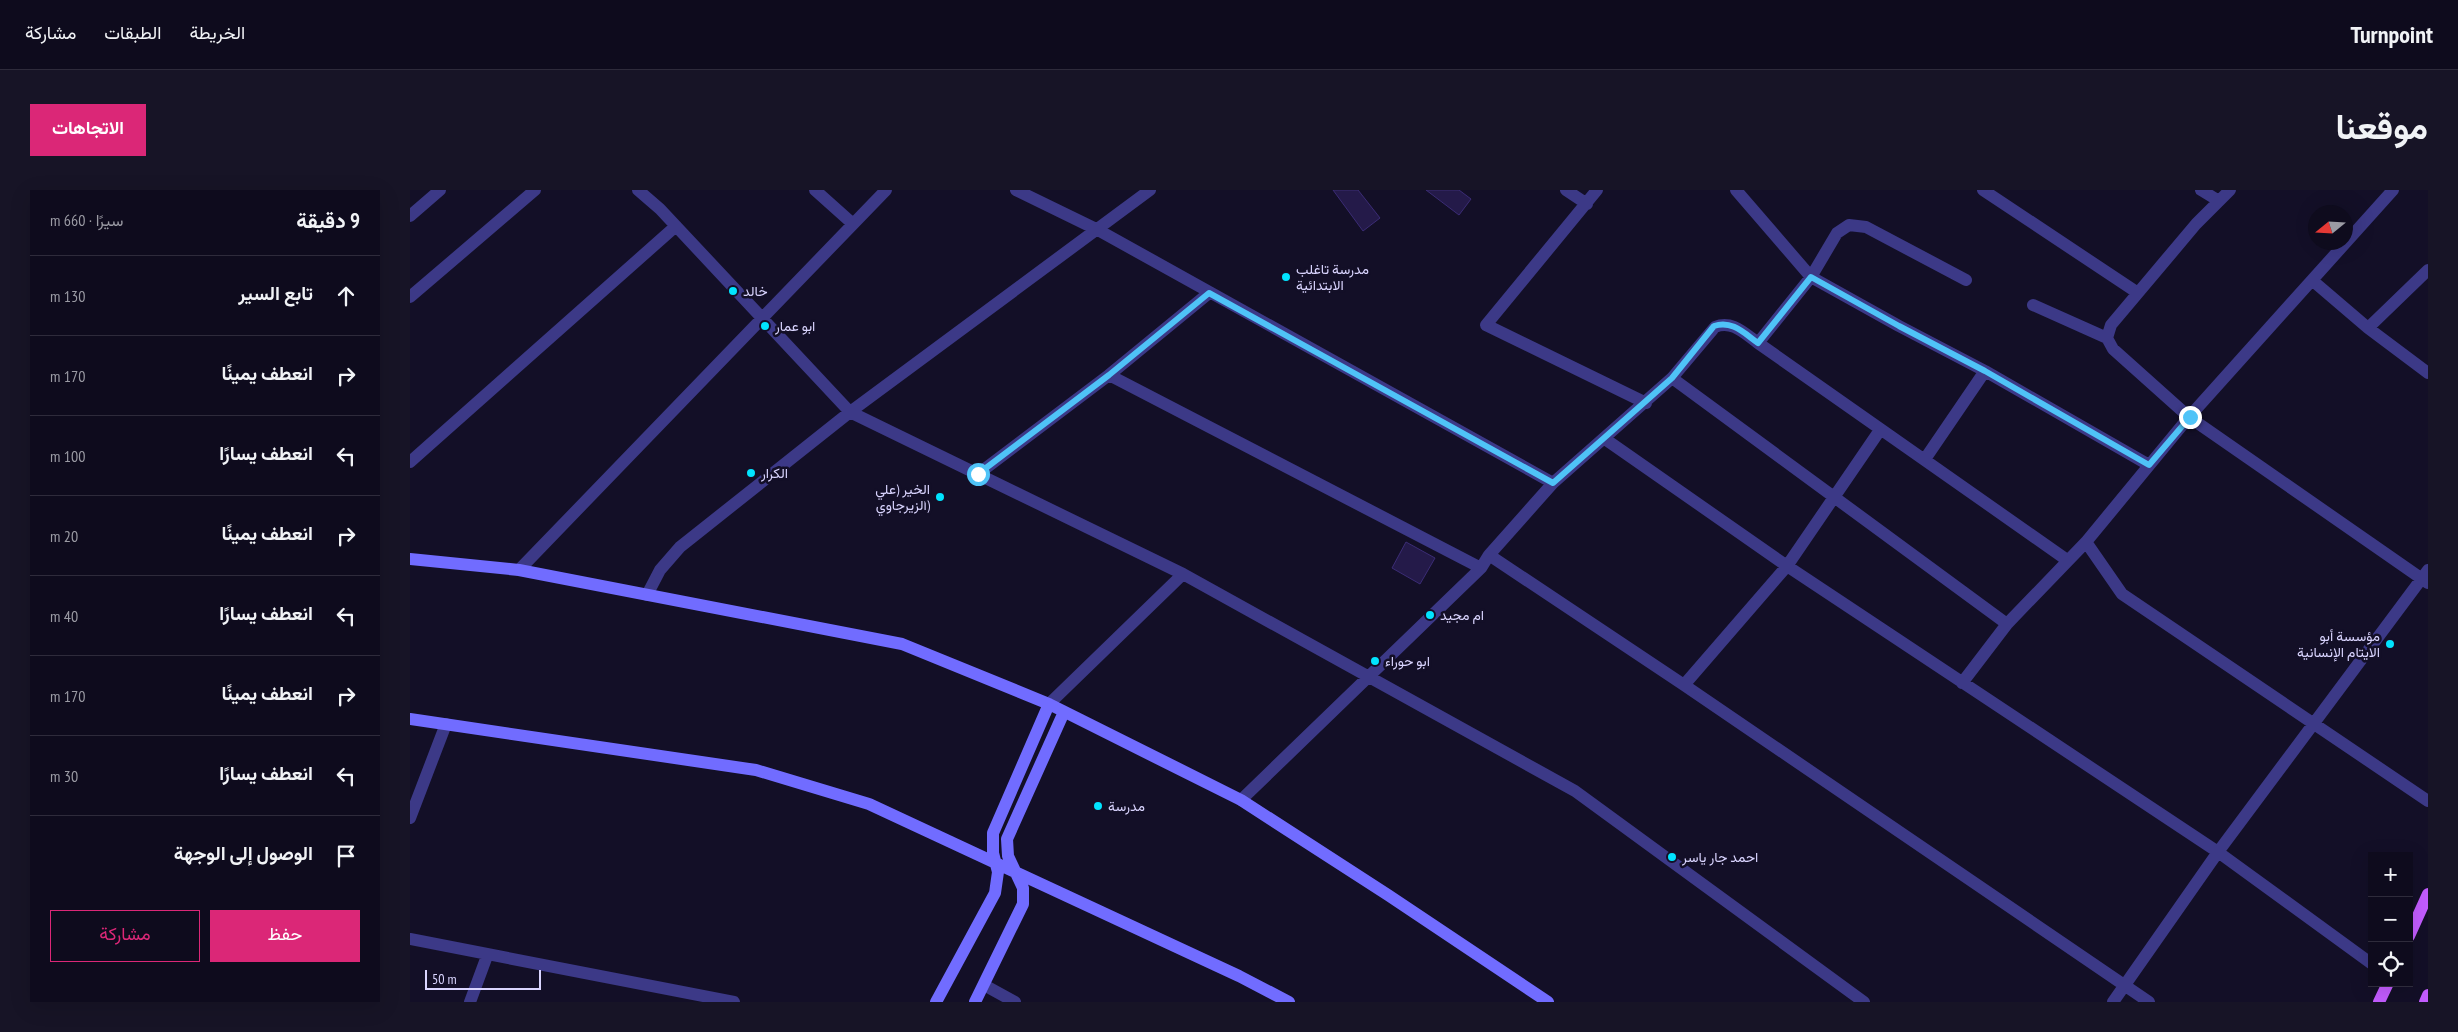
<!DOCTYPE html>
<html lang="ar">
<meta charset="utf-8">
<style>
body{margin:0;font-family:"PT Sans Narrow",Vazirmatn,sans-serif;background:#171426;color:#f1f3f6;direction:rtl}
.controls{position:absolute;right:15px;bottom:15px;display:grid;overflow:hidden;border-radius:0px;box-shadow:0 5px 20px #0002}
.controls button{width:45px;height:45px;display:grid;place-items:center;padding:0;border:0;border-bottom:1px solid #2e2b3b;background:#0e0b1d;color:#f1f3f6;font:25px sans-serif}
.compass{position:absolute;left:1898px;top:15px;width:45px;height:45px;border-radius:50%;background:#0e0b1d;box-shadow:0 5px 20px #0002;rotate:252deg}
.scale{position:absolute;left:15px;bottom:12px;width:116px;box-sizing:border-box;padding-left:5px;border:2px solid #dad5ff;border-top:0;font-size:14px;line-height:18px;white-space:nowrap;color:#dad5ff;-webkit-text-stroke:4px #130f27;paint-order:stroke}
.stop{position:absolute;width:15px;height:15px;margin:-11px;border:4px solid #4fc3f7;border-radius:50%;background:#fff}
.stop.end{background:#4fc3f7;border-color:#fff;box-shadow:0 1px 5px #0008}
.list{margin:0;padding:0;list-style:none}
h2{display:flex;justify-content:space-between;align-items:center;height:65px;margin:0;padding:0 20px;font-size:21px}
h2 small{font-size:16px;font-weight:400;color:#9b9ba4}
.list li{display:grid;grid-template-columns:32px 1fr auto;gap:15px;align-items:center;box-sizing:border-box;height:80px;padding:0 20px;border-top:1px solid #2e2b3b}
.list b{display:block;font-size:19px;white-space:nowrap}
.list em{font-size:16px;font-style:normal;color:#9b9ba4}
.actions{display:flex;gap:10px;padding:15px 20px}
.actions a{flex:1;padding:11px 0;border:1px solid #db2777;border-radius:0px;text-align:center;font-size:18px;color:#db2777}
.actions .main{background:#db2777;color:#fff}
.icon{flex:none;width:28px;height:28px;fill:none;stroke:currentColor;stroke-width:2;stroke-linecap:round;stroke-linejoin:round}
.map{position:relative;flex:none;width:2018px;height:812px;overflow:hidden;direction:ltr;border-radius:0px}
header{display:flex;align-items:center;gap:30px;box-sizing:border-box;height:70px;padding:0 25px;background:#0e0b1d;border-bottom:1px solid #2e2b3b}
header strong{font-size:24px}
nav{display:flex;gap:28px;margin-inline-start:auto;font-size:18px}
.intro{display:flex;align-items:center;justify-content:space-between;box-sizing:border-box;height:120px;padding:0 30px}
h1{margin:0;font-size:35px}
.button{padding:12px 22px;border-radius:0px;background:#db2777;color:#fff;font-size:18px;font-weight:700}
main{display:flex;gap:30px;padding:0 30px}
aside{flex:1;background:#0e0b1d;border-radius:0px;box-shadow:0 5px 20px #0002}
.map>svg:first-child{display:block}
.building{fill:#241a49;stroke:#3b2c75}
.lines{fill:none;stroke-linecap:round;stroke-linejoin:round}
.street{stroke:#3c3987;stroke-width:12}
.secondary{stroke:#716cff;stroke-width:12}
.primary{stroke:#c35cff;stroke-width:12}
.route{stroke:#4fc3f7;stroke-width:6}
.poi-dot{fill:#01e4ff;stroke:#130f27;stroke-width:2}
.labels{text-anchor:middle;dominant-baseline:central;stroke-width:5;stroke-linejoin:round;paint-order:stroke}
.poi-label{font-size:14px;fill:#dad5ff;stroke:#130f27;text-anchor:start}
</style>
<header>
<strong>Turnpoint</strong>
<nav><a>الخريطة</a><a>الطبقات</a><a>مشاركة</a></nav>
</header>
<div class="intro"><h1>موقعنا</h1><a class="button">الاتجاهات</a></div>
<main>
<div class="map">
<svg width="2018" height="812" viewBox="0 0 2018 812">
<rect width="100%" height="100%" fill="#130f27"/>
<path class="building" d="M923,0H948L970,28L953,41Z
M1016,0H1049L1061,9L1049,25Z
M996,352L1025,368L1010,394L982,378Z"/>
<g class="lines">
<path class="street" d="M228,0L250,19L440,222L773,384L1165,601L1454,812
M405,0L443,34
M606,0L688,40L1143,293
M1156,0L1177,14
M1187,0L1076,135L1236,213
M1326,0L1401,87L1489,136L1575,181L1739,275
M1573,0L1728,103
M1791,0L1809,11
M0,26L30,0
M1903,91L1958,138L2018,183
M0,107L125,0
M1623,115L1697,148L1703,159L1779,227L2018,393
M1958,138L2018,80
M1697,148L1701,135L1786,34L1820,0
M1348,153L1401,87L1427,43L1439,35L1456,37L1556,90
M699,185L1071,378
M1262,188L1597,434
M1195,249L1377,376L1808,662L1962,774
M1515,269L1575,181
M0,272L266,36
M568,284L699,185L799,103
M1676,352L1712,404L2018,611
M1079,365L1274,495L1739,812
M109,380L476,0
M237,405L250,380L270,357L440,222L740,0
M1552,493L1597,434L1676,352L1779,227L1983,0
M1274,495L1377,376L1470,240
M639,514L773,384
M831,610L1071,378L1079,365L1143,293L1262,188L1305,137C1322,130 1334,143 1348,153L1657,370
M0,628L36,534
M0,749L324,812
M574,795L605,812
M60,812L77,766
M1703,812L1808,662L2018,380"/>
<path class="secondary" d="M0,369L109,380L492,454L639,514L831,610L978,705L1138,812
M0,529L346,580L459,614L829,786L879,812
M526,812L585,703L588,682L583,663V643L639,514
M565,812L613,714V698L598,666L597,649L654,522"/>
<path class="primary" d="M1999,746L2018,704
M1969,812L1978,793
M2015,812L2018,805"/>
</g>
<g class="lines">
<path class="route" d="M568,284L699,185L799,103L1143,293L1262,188L1304,136C1322,130 1334,143 1348,153L1401,87L1489,136L1575,181L1739,275L1780,227"/>
</g>
<g class="poi-dot">
<circle cx="876" cy="87" r="5"/>
<circle cx="323" cy="101" r="5"/>
<circle cx="355" cy="136" r="5"/>
<circle cx="341" cy="283" r="5"/>
<circle cx="530" cy="307" r="5"/>
<circle cx="1020" cy="425" r="5"/>
<circle cx="1980" cy="454" r="5"/>
<circle cx="965" cy="471" r="5"/>
<circle cx="688" cy="616" r="5"/>
<circle cx="1262" cy="667" r="5"/>
</g>
<g class="labels">
<g class="poi-label">
<text x="886" y="79">مدرسة تاغلب<tspan x="886" dy="16">الابتدائية</tspan></text>
<text x="333" y="101">خالد</text>
<text x="365" y="136">ابو عمار</text>
<text x="351" y="283">الكرار</text>
<text x="520" y="299" text-anchor="end">الخير (علي<tspan x="520" dy="16">الزيرجاوي)</tspan></text>
<text x="1030" y="425">ام مجيد</text>
<text x="1970" y="446" text-anchor="end">مؤسسة أبو<tspan x="1970" dy="16">الايتام الإنسانية</tspan></text>
<text x="975" y="471">ابو حوراء</text>
<text x="698" y="616">مدرسة</text>
<text x="1272" y="667">احمد جار ياسر</text>
</g>
</g>
</svg>
<div class="controls">
<button>+</button>
<button>−</button>
<button><svg class="icon" aria-label="locate" viewBox="0 0 24 24"><circle cx="12" cy="12" r="6"/><path d="M12 2v4M12 18v4M2 12h4M18 12h4"/></svg></button>
</div>
<svg class="compass" viewBox="-18 -18 36 36"><path d="M0-13l5 13h-10z" fill="#e53935"/><path d="M0 13l5-13h-10z" fill="#9b9ba4"/></svg>
<div class="scale">50 m</div>
<div class="stop" style="left:568px;top:284px"></div>
<div class="stop end" style="left:1780px;top:227px"></div>
</div>
<aside>
<h2>9 دقيقة<small>سيرًا · 660 m</small></h2>
<ul class="list">
<li><svg class="icon" aria-label="ahead" viewBox="0 0 24 24"><path d="M12 20V5M6 11l6-6 6 6"/></svg><div><b>تابع السير</b></div><em>130 m</em></li>
<li><svg class="icon" aria-label="right" viewBox="0 0 24 24"><path d="M7 20v-9h11M14 6l5 5-5 5"/></svg><div><b>انعطف يمينًا</b></div><em>170 m</em></li>
<li><svg class="icon" aria-label="left" viewBox="0 0 24 24"><path d="M17 20v-9H6M10 6l-5 5 5 5"/></svg><div><b>انعطف يسارًا</b></div><em>100 m</em></li>
<li><svg class="icon" aria-label="right" viewBox="0 0 24 24"><path d="M7 20v-9h11M14 6l5 5-5 5"/></svg><div><b>انعطف يمينًا</b></div><em>20 m</em></li>
<li><svg class="icon" aria-label="left" viewBox="0 0 24 24"><path d="M17 20v-9H6M10 6l-5 5 5 5"/></svg><div><b>انعطف يسارًا</b></div><em>40 m</em></li>
<li><svg class="icon" aria-label="right" viewBox="0 0 24 24"><path d="M7 20v-9h11M14 6l5 5-5 5"/></svg><div><b>انعطف يمينًا</b></div><em>170 m</em></li>
<li><svg class="icon" aria-label="left" viewBox="0 0 24 24"><path d="M17 20v-9H6M10 6l-5 5 5 5"/></svg><div><b>انعطف يسارًا</b></div><em>30 m</em></li>
<li><svg class="icon" aria-label="arrive" viewBox="0 0 24 24"><path d="M6 21V4h12l-3 4 3 4H6"/></svg><div><b>الوصول إلى الوجهة</b></div></li>
</ul>
<div class="actions"><a class="main">حفظ</a><a>مشاركة</a></div>
</aside>
</main>
